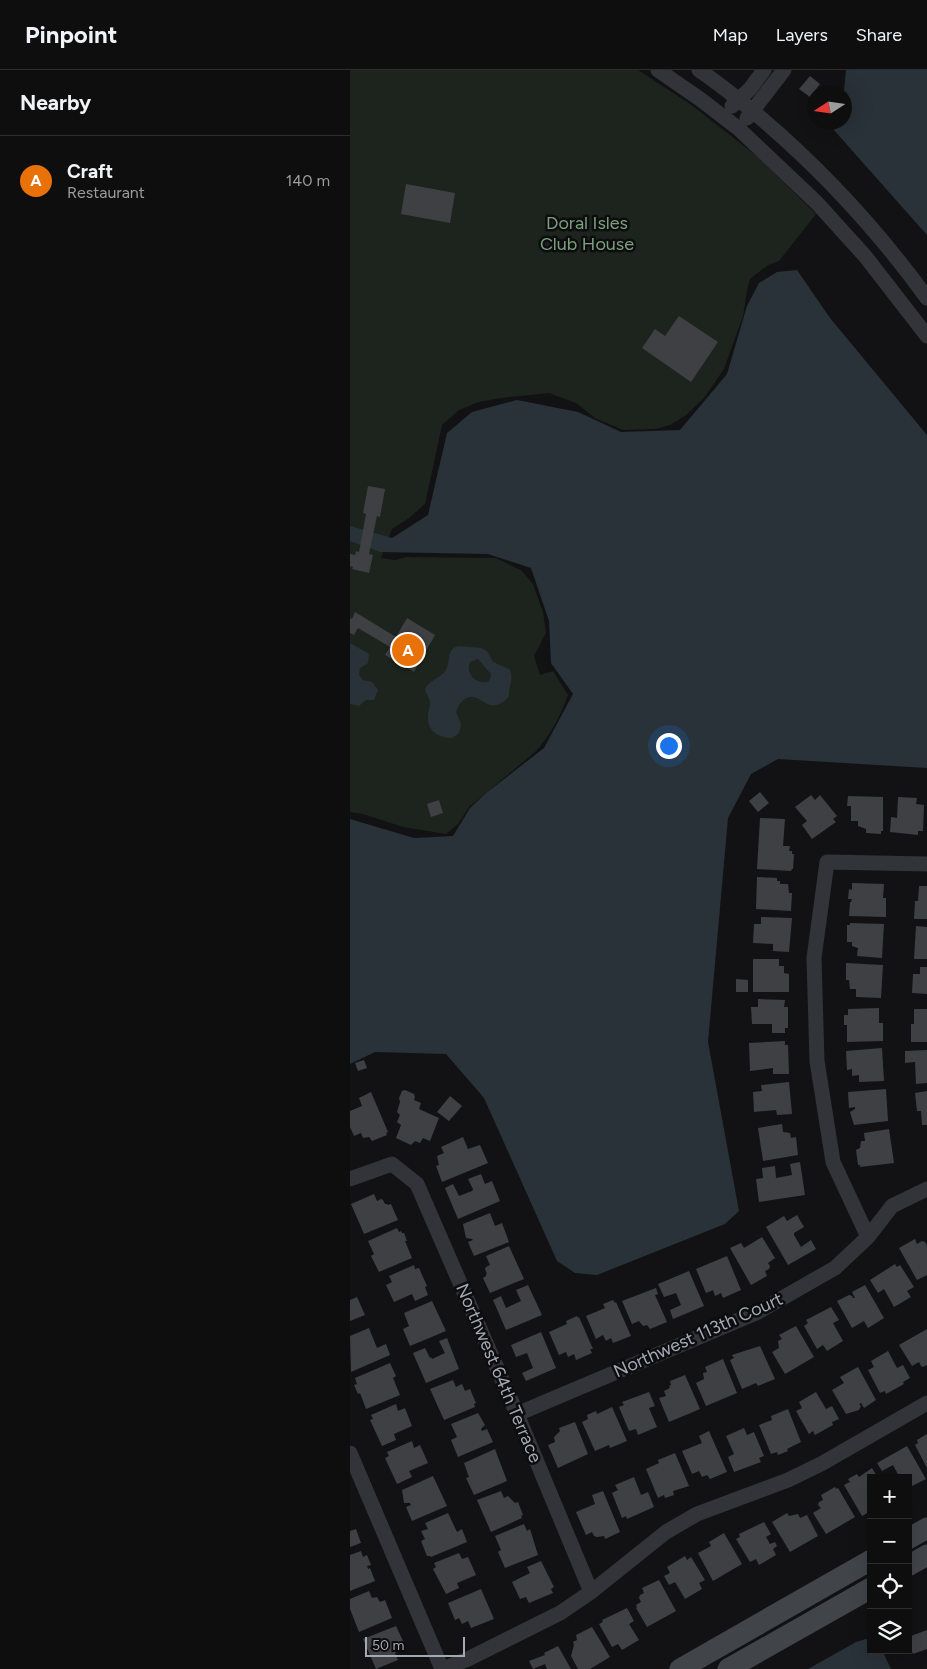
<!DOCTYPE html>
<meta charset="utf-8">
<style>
body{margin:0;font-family:Figtree,sans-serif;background:#1c1c1d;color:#f1f3f6}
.controls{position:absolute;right:15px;bottom:15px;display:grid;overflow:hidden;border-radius:0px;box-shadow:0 5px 20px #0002}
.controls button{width:45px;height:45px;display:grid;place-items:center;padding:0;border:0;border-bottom:1px solid #2e2e2f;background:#0e0e0f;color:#f1f3f6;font:25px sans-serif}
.compass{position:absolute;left:457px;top:15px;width:45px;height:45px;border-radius:50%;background:#0e0e0f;box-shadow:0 5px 20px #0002;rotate:258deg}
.scale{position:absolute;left:15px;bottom:12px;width:100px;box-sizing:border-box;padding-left:5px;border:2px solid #a4aab4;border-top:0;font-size:14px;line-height:18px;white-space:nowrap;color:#a4aab4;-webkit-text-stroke:4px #0d0d0f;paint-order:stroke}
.you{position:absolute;left:318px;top:675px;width:18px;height:18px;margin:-12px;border:4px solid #fff;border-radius:50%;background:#1a73e8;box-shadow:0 0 0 8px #1a73e833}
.badge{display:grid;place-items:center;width:32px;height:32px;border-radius:50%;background:#f1a72d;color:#fff;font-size:16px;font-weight:700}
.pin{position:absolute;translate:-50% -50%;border:2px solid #fff;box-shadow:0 1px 5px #0006}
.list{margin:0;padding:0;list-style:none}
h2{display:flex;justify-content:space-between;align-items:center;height:65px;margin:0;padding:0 20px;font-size:21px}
h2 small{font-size:16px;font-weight:400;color:#9b9c9e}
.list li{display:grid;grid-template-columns:32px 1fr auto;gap:15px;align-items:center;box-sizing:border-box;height:90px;padding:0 20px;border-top:1px solid #2e2e2f}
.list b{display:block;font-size:19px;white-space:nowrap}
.list p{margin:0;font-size:16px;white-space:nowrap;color:#9b9c9e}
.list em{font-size:16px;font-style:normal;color:#9b9c9e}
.icon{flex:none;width:28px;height:28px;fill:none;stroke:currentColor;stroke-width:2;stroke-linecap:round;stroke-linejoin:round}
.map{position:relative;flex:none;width:577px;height:1599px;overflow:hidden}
header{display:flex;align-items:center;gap:30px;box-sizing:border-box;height:70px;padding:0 25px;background:#0e0e0f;border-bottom:1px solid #2e2e2f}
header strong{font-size:24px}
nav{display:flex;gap:28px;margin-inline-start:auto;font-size:18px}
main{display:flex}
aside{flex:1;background:#0e0e0f}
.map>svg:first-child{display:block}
.green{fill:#1d241d}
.water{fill:#293238;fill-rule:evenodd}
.building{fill:#3e4044}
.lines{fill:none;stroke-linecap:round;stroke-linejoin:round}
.street{stroke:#333439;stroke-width:15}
.secondary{stroke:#414449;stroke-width:21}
.labels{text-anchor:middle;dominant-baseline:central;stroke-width:5;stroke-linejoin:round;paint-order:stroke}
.park-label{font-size:18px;fill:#7ba07b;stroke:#0d0d0f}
.street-label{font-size:18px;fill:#a4aab4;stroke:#0d0d0f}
</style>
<header>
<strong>Pinpoint</strong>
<nav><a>Map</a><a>Layers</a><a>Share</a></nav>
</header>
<main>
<aside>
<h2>Nearby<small></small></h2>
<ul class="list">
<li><span class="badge" style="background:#e8710a">A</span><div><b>Craft</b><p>Restaurant</p></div><em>140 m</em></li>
</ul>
</aside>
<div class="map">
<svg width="577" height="1599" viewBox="0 0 577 1599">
<rect width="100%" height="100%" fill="#121214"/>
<path class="green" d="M0,0H288L340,34L408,87L466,144L429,191L418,195L400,209L397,220L393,246L374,299L354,328L336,345L320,355L306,359L273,360L245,348L226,333L199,323L151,328L129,332L109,340L92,355L75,434L59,448L42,459L31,488L45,490L57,487L146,488L172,501L183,514L193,542L196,563L184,586L190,605L203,601L218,625C211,645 200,666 185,682L119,737L108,754L96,764L53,757L13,744L0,742Z"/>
<path class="water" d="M496,0H577V165L483,59L482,53L494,52V22H493L494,20Z
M447,200L480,248L577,365V698L428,689L401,704L378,748L358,972L389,1141L375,1154L247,1205L225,1203L207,1191L134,1028L96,984L25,982L0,994V749L64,768L103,766L120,738L136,723L194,678L223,624L201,593L199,551L181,498L138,484L30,482L0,471V456L42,468L78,445L97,363L122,342L167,330L228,342L271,362L330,360L377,304L397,236L409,213L427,202Z
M0,573L19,584L18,593L10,598L9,605L13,610L22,612L28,620L24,630H16L9,636L0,634Z
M108,576L131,578L137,581L143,592L159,599C165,608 158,616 159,626C153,634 144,639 134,632C130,630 132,630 127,628C116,624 109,633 106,642L111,654L109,663L102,668C89,668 77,661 78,646C78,642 80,638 80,634C81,629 76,625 75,619C79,610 90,609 96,600C101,591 96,580 108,576ZM128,589L141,604L140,609L138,612C126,614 115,604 120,592Z
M516,1569L521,1572V1580H532L541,1599H458L506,1572Z"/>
<path class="building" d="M460,6L470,14L460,27L449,19Z
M56,114L105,123L100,153L51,144Z
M329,246L368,272L341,312L292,278L305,259L315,266Z
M18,416L35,419L30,447L27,446L19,484L23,485L19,503L2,499L3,497L0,496V484L5,485L6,481L9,482L16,444L13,443Z
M5,542L46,567L57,548L85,565L64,602L35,585L40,577L8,558L4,565L0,563V548L2,549Z
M410,722L419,733L408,742L399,731Z
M461,725L465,730L470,725L487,746L483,749L486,752L462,769L452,755L457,751L445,737Z
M498,726L533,727V761H531V764L516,763V759L508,756V751H501V736H497Z
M548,727L567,728L566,734L574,735L573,761H568V765L540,762L541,747L547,748Z
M89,730L93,743L81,747L77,734Z
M410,748L435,749L433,776H440L439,781H442V784H444L443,799H442L441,801L407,799Z
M407,807L427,808V811H430V814H438L439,823H442L441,841L406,839Z
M502,813L534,814L533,828H536V847L499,846L500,832H501L502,829H498L499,819L502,820Z
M569,816H577V849H564L565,831H568Z
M411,847L442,848L439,882L423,881V874L403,873L404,854H411Z
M500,853L534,854L532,888L507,886L508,878L502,876V872H497V855H500Z
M566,856L577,857V889H564Z
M403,889H429V896H434V903L439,904V922H403Z
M496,893L533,895L531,928L506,927V919H500L499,910H496Z
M570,897H577V924L562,923L563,904H570Z
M386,909L398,910V922H386Z
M408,929L435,930L434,937H438V958H435V963H422V954H402L401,937H408Z
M529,938V953H533V971L497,972V955H494V945H498V939Z
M564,939H577V972H561V954H564Z
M435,971V975H438L439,1004H423V998L400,1001L399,973Z
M532,978L534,1011L509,1012V1005L502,1006V999L497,1000L496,981Z
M577,980V1013L566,1014L565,992L555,993V981Z
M14,990L17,998L8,1001L5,993Z
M439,1012L442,1044L427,1045L426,1040L404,1042L403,1022L412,1021L411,1015Z
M536,1019L538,1051L504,1055L500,1042L505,1039V1037L499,1038L498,1022Z
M55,1020L64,1024L65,1027L64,1030L71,1033L69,1039L89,1048L80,1071L73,1068L70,1073L65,1071L61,1075L46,1068L51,1055L47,1052L50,1045L47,1042L50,1032L49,1028L52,1021Z
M577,1021V1055H572L571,1041H567L565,1023Z
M21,1022L38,1062L36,1063L37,1065L22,1071L19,1067L13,1068L11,1063L4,1066L0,1057V1041L12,1036L9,1028Z
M100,1026L112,1036L99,1051L87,1042Z
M432,1054L433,1062L440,1063L441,1068L446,1067L448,1085L413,1091L408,1058Z
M539,1059L544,1093L510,1097V1095H508L506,1080L510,1078L511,1071H515L514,1063Z
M113,1067L118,1079L130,1075L138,1093L92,1112L86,1096L89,1095L87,1086L94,1083L91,1077Z
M450,1092L455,1125L409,1132L406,1109L413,1108L412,1098L425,1096L426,1108L442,1105L440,1094Z
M131,1104L135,1114L142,1111L150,1131L108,1149L95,1118L103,1114L109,1126L122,1121L123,1119L118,1109Z
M24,1124L27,1131L31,1129L33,1130L35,1134H37L38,1135L41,1134L48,1150L14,1164L1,1134Z
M140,1143L145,1156L152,1153L159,1172L124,1186L118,1172L123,1170L122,1169L116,1168L113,1154Z
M447,1145L454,1157L444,1163V1165L451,1177L461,1170L466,1179L438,1195L416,1157L434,1146L437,1151Z
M47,1158L49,1162L51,1161L52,1163H54L57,1171H55L62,1188L29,1202L21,1186L24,1184L18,1171Z
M412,1167L425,1188L418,1193L420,1196L419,1199L415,1201L417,1206L401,1215L380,1178L391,1173L394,1178Z
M565,1169L567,1174L572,1171L575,1172L577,1176V1205L567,1210L549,1178Z
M159,1176L174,1209L140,1223L133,1208L136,1206V1204H137L135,1199L136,1197L140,1195L136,1186Z
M377,1186L391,1220L373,1228L371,1223L365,1226L363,1220L356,1223L346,1199Z
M545,1194L547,1197L550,1195L564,1217L557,1221L561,1227L544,1237L534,1219L528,1223L520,1210Z
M64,1195L65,1199L69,1198L77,1216L75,1217L78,1225L65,1231L62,1224L44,1232L36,1215L42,1212L39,1206Z
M339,1201L354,1236L323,1249L320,1240L331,1235L326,1223L314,1227L308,1214Z
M178,1215L192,1245L156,1260L143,1230L151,1226L156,1238L171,1231L166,1220Z
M515,1215L534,1248L518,1258L514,1251L502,1258L487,1231L499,1225L502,1226L503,1228H505L502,1222Z
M306,1218L308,1224L305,1225L317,1252L300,1259L297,1255L293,1256L289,1251L282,1254L272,1231Z
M7,1227L15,1245L0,1251V1230Z
M263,1230L265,1233L266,1232L281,1266L263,1273L261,1268L256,1271L253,1265L246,1269L236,1246L255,1238L253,1234Z
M82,1231L96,1261L60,1276L53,1259L59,1256L54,1243Z
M481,1237L489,1250L483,1253L493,1271L477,1281L473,1275L467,1279L454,1256L458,1253L456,1250Z
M227,1246L228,1248L229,1247L243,1279H240L242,1283L226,1290L224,1284L218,1287L216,1282L209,1285L199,1262L217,1254L216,1251Z
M446,1256L464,1287L435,1304L422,1282L429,1278L428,1271L432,1269L429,1265Z
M19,1258L27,1278L36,1274L40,1285L1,1302L0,1266Z
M577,1259V1295L573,1297L571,1296L569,1292L562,1296L549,1275Z
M191,1262L206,1298L176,1311L172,1303L183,1298L177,1283L166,1287L161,1275Z
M97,1268L109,1299L76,1313L63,1283L75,1278L80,1288L81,1287L82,1289L95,1283L89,1271Z
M410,1276L425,1309L408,1316L406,1313L392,1319L380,1290L384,1288L382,1285Z
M538,1281L547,1298L553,1295L560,1308L553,1312L554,1314L536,1324L535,1321L530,1323L518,1300L524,1297L521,1291Z
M373,1289L387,1323L356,1336L346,1313L354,1309L353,1303L357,1302L355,1297Z
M40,1293L46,1306L43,1308L50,1325L16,1339L10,1323L8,1324L4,1315L7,1314L5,1308Z
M508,1297L526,1330L514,1338L511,1333L509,1334L511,1336L509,1340L496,1344L482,1320L494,1313L490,1307Z
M335,1305L350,1339L319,1352L309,1328L316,1326L314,1321L320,1318L319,1316L321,1315L320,1311Z
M103,1310L106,1317L112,1314L115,1321L120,1319L126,1333L124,1334L125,1337L94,1350L80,1319Z
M299,1322L305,1336L299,1338L307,1357L288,1365L286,1359L279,1361L269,1337L274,1335L272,1332Z
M466,1322L476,1339L482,1336L489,1349L482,1352L483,1355L465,1365L463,1361L459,1364L446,1341L452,1338L449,1332Z
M46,1334L48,1341L55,1338L62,1356L44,1364L46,1370L32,1376L20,1350L23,1349L21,1345Z
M262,1337L277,1371L260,1378L259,1375L245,1381L232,1352L238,1349L237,1345L246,1341L247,1344Z
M438,1339L451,1372L437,1379L438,1381L428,1385L427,1382L421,1384L409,1355L422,1350L421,1346Z
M128,1343L135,1355L131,1359L132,1361L137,1359L143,1372L108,1387L101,1370L107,1367L101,1354Z
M225,1352L238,1384L208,1398L198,1375L205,1372L204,1367L210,1361L209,1358Z
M394,1358L397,1365L404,1362L414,1386L409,1388L411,1392L384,1402L378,1387L384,1384L376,1366Z
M359,1361L377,1402L360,1409L357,1405L352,1407L349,1401L342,1404L332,1381L352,1373L349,1366Z
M577,1364V1398L565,1375L568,1373L567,1370Z
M62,1371L64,1378L70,1375L78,1393L59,1401L62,1407L47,1414L35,1388L39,1386L37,1382Z
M557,1376L576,1409L558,1418V1408H550L543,1395L532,1401L527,1393Z
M145,1379L157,1411L124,1425L116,1408L119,1407L114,1393Z
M325,1383L339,1416L323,1421L324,1425L315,1428L314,1425L308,1428L296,1399L309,1393L308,1390Z
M522,1398L528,1408H521V1441L512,1446L494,1415L500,1412L498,1409L507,1404L509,1407Z
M83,1406L97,1436L62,1451L56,1437L61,1435L60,1433H54L52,1420Z
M284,1407L291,1425L298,1422L304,1437L277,1449L276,1446L272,1448L262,1423L268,1420L265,1415Z
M485,1417L486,1419L488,1418L505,1447L476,1464L463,1443L471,1438L468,1435L469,1432L473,1430L471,1425Z
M151,1421L154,1428L158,1426L165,1433L168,1432L173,1445L171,1446L172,1448L141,1462L127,1430Z
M253,1421L270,1462L255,1469L254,1466L247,1467L244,1466L242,1462L236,1465L226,1442L245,1434L242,1425Z
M98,1443L107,1462L112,1459L117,1472L81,1487L80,1486H77L71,1471L75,1469L71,1461L78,1459L75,1453Z
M437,1443L439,1446L448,1444L450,1448L457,1445L468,1466L440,1482L422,1452Z
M414,1452L421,1464L416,1467L420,1474L425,1472L427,1476L423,1479L426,1485L409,1495L406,1489L400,1492L386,1469L390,1467L389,1464Z
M174,1454L177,1461L180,1459L188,1485L155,1498L148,1482L151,1480L145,1466Z
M6,1459L11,1473L0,1477V1461Z
M374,1463L392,1494L363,1511L348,1483L361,1476L359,1472Z
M11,1481L13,1487L17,1485L21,1495L17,1496L18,1499L20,1498L25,1511L0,1521V1485Z
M109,1483L112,1489L118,1487L126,1505L107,1513L109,1518L96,1524L83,1499L86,1497L84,1493Z
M335,1486L337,1490L341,1487L355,1510L349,1513L352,1519L335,1529L325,1512L319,1515L314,1506L320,1503L317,1497Z
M191,1491L204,1517L201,1519L203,1523L179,1533L176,1527L170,1529L162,1512L180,1503L177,1497Z
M309,1510L326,1541L297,1557L286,1538L287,1537L286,1535L291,1532L289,1528L290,1525L294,1523L292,1518Z
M131,1519L144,1549L121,1558L118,1551L112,1554L109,1548L105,1550L98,1533Z
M19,1521L22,1528L27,1527L30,1532L35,1530L42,1548L9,1562L0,1539V1529Z
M277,1538L284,1551L279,1554L289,1570L272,1580L268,1574L262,1577L249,1554L253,1552L252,1550Z
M46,1556L53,1571L50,1572V1581L45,1583L48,1590L26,1599L13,1569Z
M242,1557L260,1587L240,1599H228L221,1586L224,1575L223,1572L227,1570L226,1565Z
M577,1560V1579L563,1584L558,1572V1567Z
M208,1576L221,1599H197L195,1594L183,1599L179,1591L195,1585L194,1583Z"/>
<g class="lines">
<path class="street" d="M308,0L350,29L389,59L467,133L515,186L577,266
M349,0C371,15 392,32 412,49C474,102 529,162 577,228
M382,36L400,19L414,0
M397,48L434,0
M0,1109L42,1094L67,1114L167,1344L241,1522
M518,1167L483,1092L467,991L464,888L477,792L577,794
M167,1344L408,1242L485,1198L518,1167L542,1136L577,1119
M0,1383L92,1599
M93,1599L118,1589L210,1543L241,1522L316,1462L347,1444L438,1410L471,1394L577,1333"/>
<path class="secondary" d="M558,1469L577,1458
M558,1496L577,1485
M330,1599L521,1490
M378,1599L521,1518"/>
</g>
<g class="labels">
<g class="park-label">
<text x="237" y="153">Doral Isles<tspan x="237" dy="21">Club House</tspan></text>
</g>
<g class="street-label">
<text transform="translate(348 1265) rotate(-24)">Northwest 113th Court</text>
<text transform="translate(149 1303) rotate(67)">Northwest 64th Terrace</text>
</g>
</g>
</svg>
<div class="controls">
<button>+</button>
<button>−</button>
<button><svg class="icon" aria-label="locate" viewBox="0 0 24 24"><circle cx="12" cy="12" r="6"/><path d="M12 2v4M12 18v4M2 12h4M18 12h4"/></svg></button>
<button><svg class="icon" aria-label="layers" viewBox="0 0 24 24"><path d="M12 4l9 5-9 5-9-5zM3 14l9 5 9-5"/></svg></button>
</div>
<svg class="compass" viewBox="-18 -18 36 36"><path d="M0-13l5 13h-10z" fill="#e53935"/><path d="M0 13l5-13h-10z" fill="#9b9c9e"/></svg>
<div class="scale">50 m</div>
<div class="you"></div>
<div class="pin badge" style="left:58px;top:580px;background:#e8710a">A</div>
</div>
</main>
